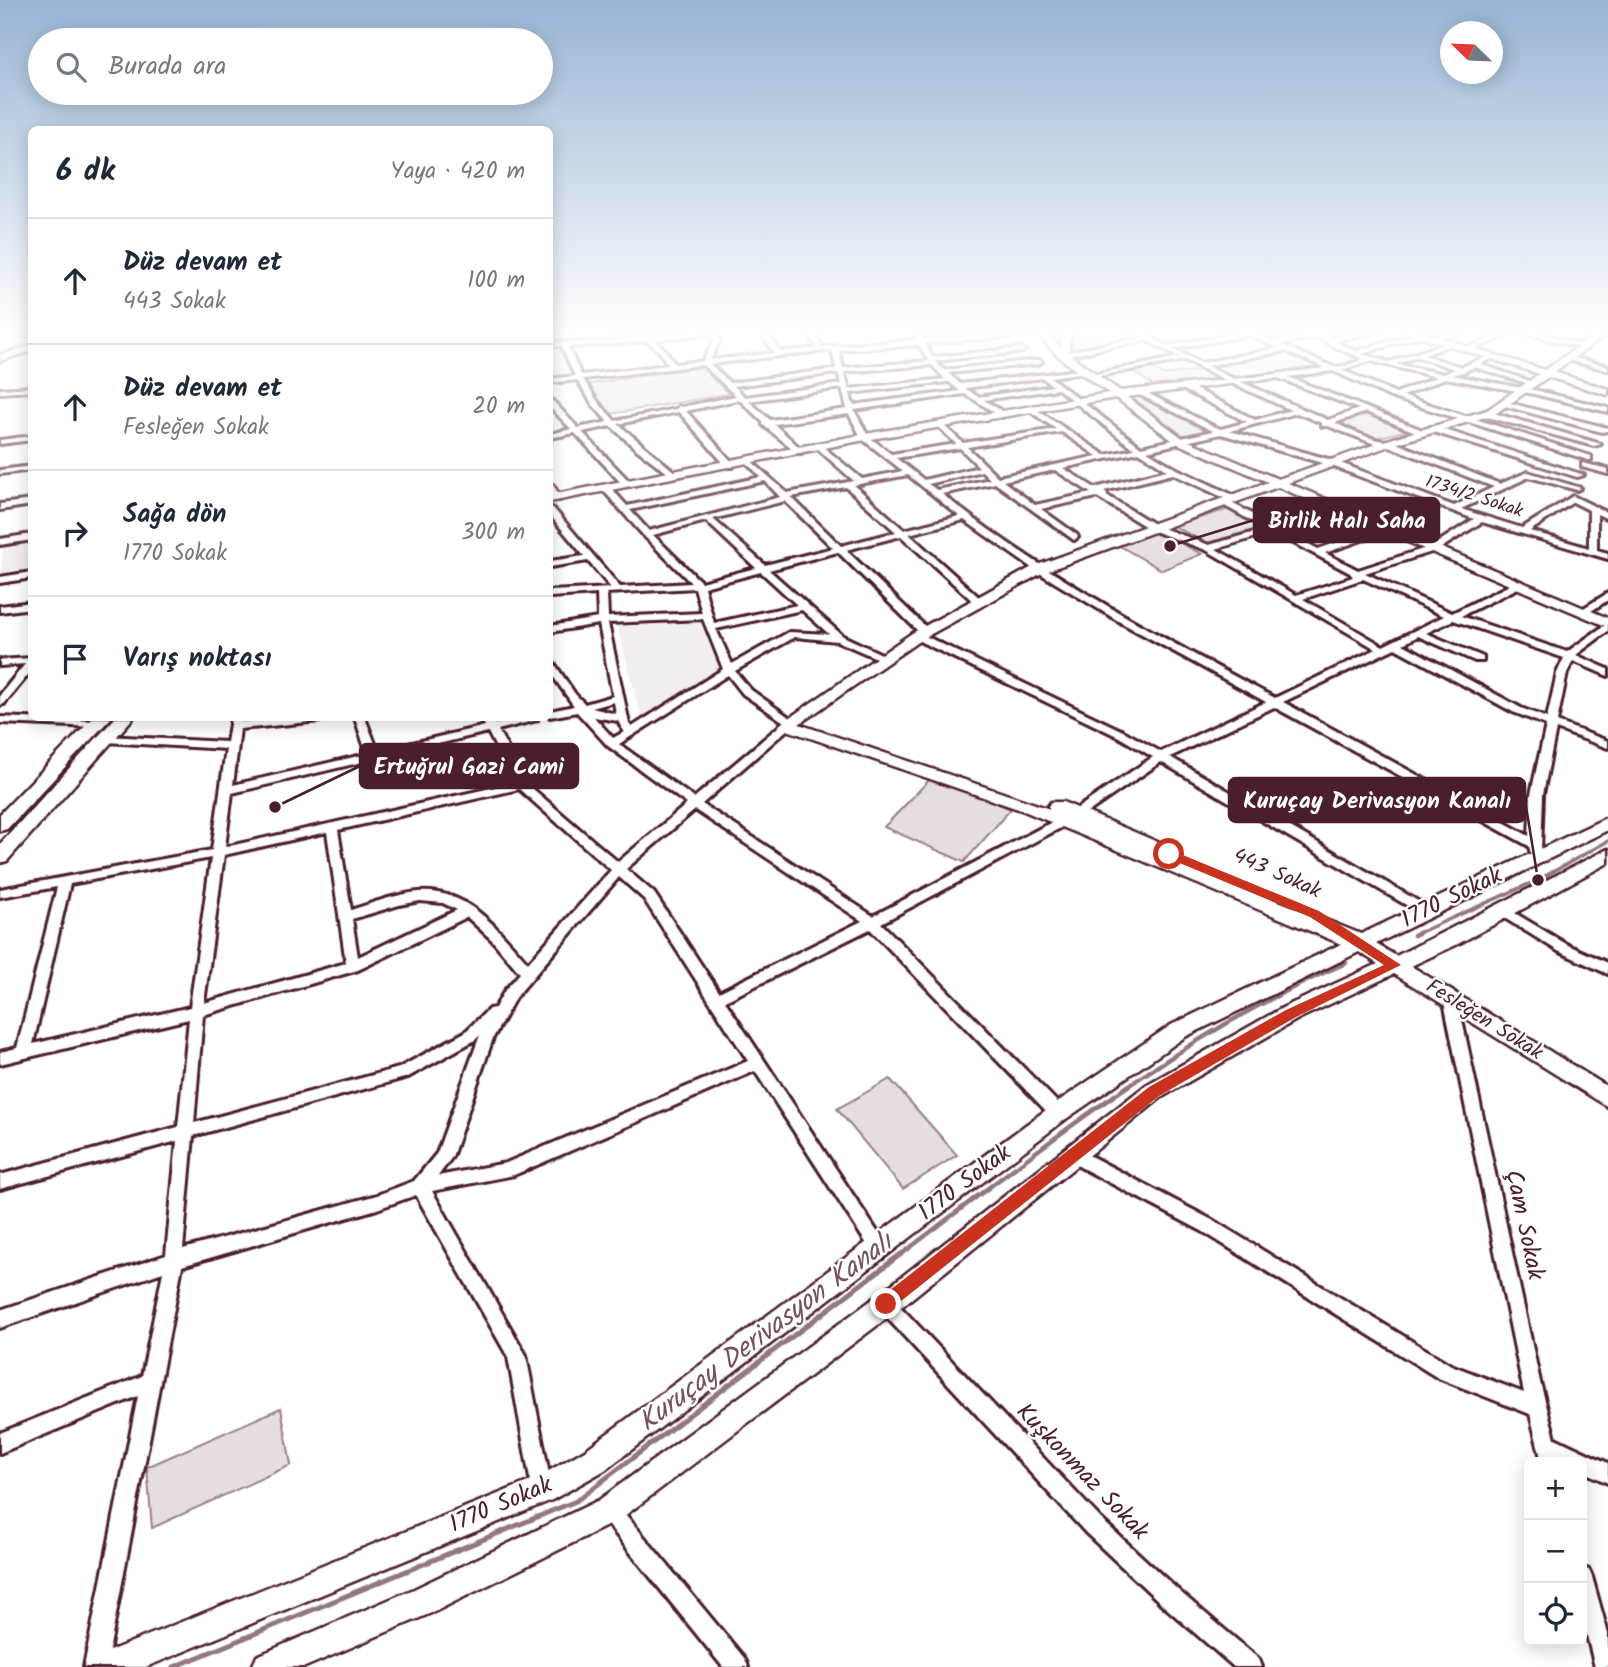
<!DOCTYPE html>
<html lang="tr">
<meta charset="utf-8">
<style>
body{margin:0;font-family:Kalam,sans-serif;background:#f2f2f3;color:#1f2937}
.controls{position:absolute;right:21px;bottom:21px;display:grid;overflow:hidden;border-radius:10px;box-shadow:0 4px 18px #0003}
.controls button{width:63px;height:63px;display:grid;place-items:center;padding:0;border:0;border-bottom:2px solid #e0e1e3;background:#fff;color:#1f2937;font:35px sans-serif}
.compass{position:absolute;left:1440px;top:21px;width:63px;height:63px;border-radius:50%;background:#fff;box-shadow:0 4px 18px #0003;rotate:293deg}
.stop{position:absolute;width:21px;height:21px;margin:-16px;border:5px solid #c8321e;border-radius:50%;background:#fff}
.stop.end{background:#c8321e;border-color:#fff;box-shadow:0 2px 7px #0008}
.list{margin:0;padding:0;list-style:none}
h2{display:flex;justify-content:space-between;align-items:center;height:91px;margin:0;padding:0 28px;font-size:30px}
h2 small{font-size:23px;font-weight:400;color:#747a83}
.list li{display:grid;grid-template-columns:46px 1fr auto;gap:21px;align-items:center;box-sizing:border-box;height:126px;padding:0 28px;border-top:2px solid #e0e1e3}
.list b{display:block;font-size:26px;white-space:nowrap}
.list p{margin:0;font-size:23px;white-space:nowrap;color:#747a83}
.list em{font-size:23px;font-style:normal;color:#747a83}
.icon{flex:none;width:38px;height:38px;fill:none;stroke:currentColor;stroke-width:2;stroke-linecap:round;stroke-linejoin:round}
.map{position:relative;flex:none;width:1608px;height:1667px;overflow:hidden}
.search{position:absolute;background:#fff;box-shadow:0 4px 18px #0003;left:28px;top:28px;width:525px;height:77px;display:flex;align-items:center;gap:18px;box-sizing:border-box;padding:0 24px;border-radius:38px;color:#747a83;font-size:26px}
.panel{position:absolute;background:#fff;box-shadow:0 4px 18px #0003;left:28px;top:126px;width:525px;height:595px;border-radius:10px}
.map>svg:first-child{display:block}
.built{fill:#f2eeef}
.green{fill:#e5dee0;stroke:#987e86;stroke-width:2}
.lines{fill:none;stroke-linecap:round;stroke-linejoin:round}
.stream-far2{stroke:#91787e;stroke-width:3.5}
.stream-far1{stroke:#91787e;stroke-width:4.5}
.stream{stroke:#91787e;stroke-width:5}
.street-casing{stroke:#4a1f2b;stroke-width:6}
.secondary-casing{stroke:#4a1f2b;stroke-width:5}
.primary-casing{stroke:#4a1f2b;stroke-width:5}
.street{fill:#fff;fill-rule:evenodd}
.secondary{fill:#fff;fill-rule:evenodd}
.primary{fill:#fff;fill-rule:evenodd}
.route{fill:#c8321e}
.labels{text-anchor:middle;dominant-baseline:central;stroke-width:5;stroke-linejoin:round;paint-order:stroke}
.far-street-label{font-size:18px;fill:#4a1f2b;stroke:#fff}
.street-label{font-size:21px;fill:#4a1f2b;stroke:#fff}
.near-street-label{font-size:24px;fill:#4a1f2b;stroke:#fff}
.near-water-label{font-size:28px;font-style:italic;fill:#74535c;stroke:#fff}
.leader{fill:none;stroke:#4a1f2b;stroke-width:2.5}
.callout-dot{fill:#4a1f2b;stroke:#fff;stroke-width:2.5}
.callout{fill:#4a1f2b;stroke:#4a1f2b;stroke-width:2.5}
.callout-label{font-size:23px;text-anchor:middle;font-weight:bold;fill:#fff}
</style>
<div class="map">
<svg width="1608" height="1667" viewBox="0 0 1608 1667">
<rect width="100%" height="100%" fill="#fff"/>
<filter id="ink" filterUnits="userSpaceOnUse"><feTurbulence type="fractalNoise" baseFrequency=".0143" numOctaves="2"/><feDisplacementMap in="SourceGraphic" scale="14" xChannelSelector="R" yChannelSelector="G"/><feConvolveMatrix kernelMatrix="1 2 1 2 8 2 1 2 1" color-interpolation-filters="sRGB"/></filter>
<g filter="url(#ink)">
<path class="built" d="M1283,351L1319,367L1236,377L1212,365Z
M31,542V573L1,578L3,547Z
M699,619L721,671L646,718L641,716L616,621Z"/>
<path class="green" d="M1081,330H1135L1126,332L1124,337L1128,339L1076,350L1071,344L1075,332Z
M699,366L729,394L611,414L585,385Z
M1153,368L1163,375L1202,370L1215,379L1154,386L1132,371Z
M1142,394L1175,414L1216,431L1185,437L1130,396Z
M1367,412L1413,429L1376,438L1335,425Z
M1229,509L1261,528L1207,543L1173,526Z
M1157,531L1202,554L1162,570L1118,545Z
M932,777L1011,809L964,862L884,827Z
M890,1079L957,1155L903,1189L837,1109Z
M281,1408L291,1465L152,1528L147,1467Z"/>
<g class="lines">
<path class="stream-far2" d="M1416,934L1538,880L1608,841"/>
<path class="stream-far1" d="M1414,935L1420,932
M899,1256C1043,1147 1179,1035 1346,963"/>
<path class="stream" d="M174,1667L576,1501L901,1254"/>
<g class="street-casing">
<path id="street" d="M0,330L32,332V336L3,332Z
M702,330H734L716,333L720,341L710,360L774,353L759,330H765L781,352L817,348L806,330H812L823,347L917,340L914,330H920L923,340L1069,330L1066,333L925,343L932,357L1022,348L1025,350L1022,352L935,361L944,370L1039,360L1042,362L1039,364L948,373L960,384L1088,369L1089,370L1086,372L1050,377L1141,447L1213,431L1138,394L1137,392L1141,390L1213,426L1221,429L1247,422L1182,389V385H1188L1255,420L1291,410L1229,382L1185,360L1093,377L1090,375L1179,357L1146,340L1066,356L1064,355V353L1142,337L1138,333L1141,330H1149L1145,333L1167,346L1242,332L1239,330H1248L1273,341L1315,334L1310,330H1318L1331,339L1369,330H1381L1335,341L1356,351L1418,333L1420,334V336L1362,354L1389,362L1449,342L1451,343V345L1424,355L1461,367L1489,356H1493V358L1480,364L1535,383L1529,384L1474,367L1466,371L1452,375L1534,390L1608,408V412L1534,394L1445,378L1403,396L1591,456V460H1588L1393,398L1333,371L1288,377L1425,431L1418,433L1366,412L1335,423C1351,430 1374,442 1391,441L1500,484L1528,472L1581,488L1577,490L1529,477L1461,509L1522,528L1573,496L1608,513V519L1597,514V550L1608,553V559L1482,522L1438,550L1365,573L1452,613L1516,582H1522V586L1461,616L1567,652L1608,623V631L1576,655L1608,669V676L1573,661L1567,673L1557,722L1608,741V748L1556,729L1543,794L1541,851L1535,855L1531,854L1529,846L1274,707L1170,757L1430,908L1432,911L1430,914L1425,916L1161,762L1081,817L881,923L1063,1108L1066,1113L1063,1118L1058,1119L1053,1118L870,929L725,1001L884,1242L887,1247L884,1252L878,1255L872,1252L755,1071L514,1175L432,1191L526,1355L552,1490L549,1497L542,1500L535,1497L532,1490L508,1357L416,1195L377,1209L182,1266L106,1667H84L138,1396L0,1453V1433L142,1376L163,1272L0,1328V1310L166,1255L177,1141L0,1189V1175L178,1127L189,1019L0,1064V1052L17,1048L57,887L0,897V889L212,850L226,749L105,742L99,739L105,736L227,742L231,718H241V722L290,718H325L320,721L240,729L233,785L367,754L355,718H365L378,751L485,726L481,718H491L495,724L521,718H538L537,720L498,730L526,783L618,862L687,804L608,746L577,712L550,717V711L574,706L550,672V662L554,663L575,694L585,704L613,696L599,624L550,632V626L598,618L597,594L550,597V591L611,588L588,561L550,567V561L584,556L550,515V508H553L620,587L691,583L644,536L603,490V486H609L627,506L761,477L745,461L749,459L787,493L854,481L818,449V445H821L862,479L903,471L862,439L849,414L774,424L801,449V453H798L763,425V422L742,402L738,400L686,411L733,463V467H727L679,412L618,424L676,473L677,475L673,477L635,448L611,426L582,432L630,482V486H624L575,433L550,438V434L571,429L550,407V401H553L578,428L608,422L593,405L577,380L550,383V379L575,376L561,346H550V342H595L643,337L640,334L643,332L650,336ZM710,333L714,341L703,361L675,364L665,350L654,340ZM1248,335L1279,348L1201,363L1173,349ZM1319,337L1333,346L1363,359L1344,366L1334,367L1279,344ZM647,341L660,352L668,365L581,375L568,347ZM919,345L929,361L843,368L839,350ZM832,350L836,369L730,383L710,364ZM1285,351L1325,368L1234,379L1207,366ZM1417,357L1455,369L1444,374L1396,364ZM1370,361L1437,377L1396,393L1342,370ZM703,365L736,396L682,407L679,406L676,409L615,421L598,402L583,379ZM932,365L945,379L849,389L844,372ZM838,373L841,384L745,397L734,386ZM1043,378L1053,386L978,397L965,388ZM1278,378L1359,409L1328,420L1241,382ZM949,382L960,391L853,405L850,393ZM842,388L847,409L770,420L749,401ZM1058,389L1134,449L1105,455L1034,408L1030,410L1031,412L1056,429L963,443L942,424L938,426L956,444L891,454L868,436L854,410L965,394L1002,417L1006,415L1005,413L984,400ZM1297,413L1322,423V426H1328L1380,446L1386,445L1494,487L1454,506L1335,461L1230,431ZM1062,432L1097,456L998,477L967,447ZM1221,434L1329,465L1474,519L1432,546L1358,570L1325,553L1391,530V526H1385L1318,549L1226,500L1223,501V505L1266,529L1209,545L1157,526L1106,495L1107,493L1104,491L1173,474L1231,501H1237V497L1177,469L1147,451ZM960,448L979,467L924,480L896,458ZM1139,452L1167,470L1095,488L1063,468ZM1055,470L1091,493L1035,505L1003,481ZM982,471L990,479L937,490L928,484ZM908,475L959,516L904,530L854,485ZM765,481L780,497L649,531L630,510ZM995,483L1074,540L1078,537L1077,535L1041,509L1097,497L1151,530L1206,550L1376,649L1275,698C1160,636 1044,576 942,494ZM846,487L896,532L841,546L791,497ZM785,501L833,548L765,565L713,519ZM1573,502L1589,510V548L1530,531ZM964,520L1036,571L1120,622L1266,702L1161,752L1127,733L921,634H913V638L1119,737L1153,757L1073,811L873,916L702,804L796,722L751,690L735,671L795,637L837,641L881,660L885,661L890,658L843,636L769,570L838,552L921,634H929V630L846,550L901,536L976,604H982V600L909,534ZM706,521L756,568L701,582L653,535ZM1273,532L1350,573L1353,577L1296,595L1216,549ZM761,572L797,605L714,623L704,587ZM1363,579L1444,616L1383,646L1303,599ZM695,588L702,613L608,617L607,593ZM802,610L829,634L789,632L732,664L716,629ZM703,619L723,669L632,727L629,724L608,623ZM1453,620L1564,658L1557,673L1547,718L1521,708L1403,644L1418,636L1475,661H1483V657L1426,633ZM1395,648L1513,712L1546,725L1531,794L1529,836L1283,702ZM728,675L743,694L784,722L694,798L619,744ZM614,702L616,714L592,708ZM594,717L618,721L624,732L613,738ZM488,732L514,783L225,847L232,793ZM519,789L611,870L528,963C499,931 468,888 419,892C396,894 373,903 351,910L338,830ZM695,810L862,921L719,992L654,893L626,869ZM327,832L346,963L204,1003L224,855ZM211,858L190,1007L33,1044L70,884ZM619,877L644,899L748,1061L506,1163L438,1176L452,1157L493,1038L515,998ZM420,901L443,903L457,910L358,957L352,919L399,905ZM467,917L492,940L520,973L505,990L495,1008L489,1009L465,1032L399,1068L194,1123L203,1015L358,970ZM480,1035L437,1153L414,1181L377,1195L183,1249L193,1136L408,1077L475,1040Z
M1463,330H1476L1430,341L1427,339Z
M1511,330H1528L1590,347L1587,349L1519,332L1470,350L1465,349Z
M1570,357L1608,366V370L1568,360V358Z
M32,387V391L0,393V389Z
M1501,401L1608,428V431L1602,432L1501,405Z
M1484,412H1490L1601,444L1594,446L1484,416Z
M1430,427H1436L1584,475L1577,477L1430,431Z
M32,436V440L0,444V440Z
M1582,463L1608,469V474L1582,467Z
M32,466V470L0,474V470Z
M550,485H553L561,498L560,500L553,498L550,493Z
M32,500V505L0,510V504Z
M32,534V540L0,545V539Z
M32,572V578L0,583V577Z
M1608,593V600L1588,613H1582V609Z
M32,602V608L0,612V606Z
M32,658V670L4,704L0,705V695L25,664L0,666V660Z
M0,717L96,721L101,724L96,727L0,723Z
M1503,906L1568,945L1608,963V974L1558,951L1498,914L1496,911L1498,908Z
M1450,992L1455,993L1457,997L1540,1382L1555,1438L1608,1463V1483L1582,1471V1462H1542L1530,1414L1438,1378L1202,1231L1065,1159L1063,1154L1065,1149L1071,1147L1077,1149L1214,1221L1451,1365L1524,1393L1443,997L1445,993Z
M886,1296L892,1298L912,1319L1101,1519L1179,1591L1259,1659L1262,1667H1234L1164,1606L1086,1533L880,1310L877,1304L880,1298Z
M609,1500L616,1503L745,1659L748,1667H723L602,1517L599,1510L602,1503Z
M1582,1567L1589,1570L1592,1577L1608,1634V1667H1595L1582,1616Z"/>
</g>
<g class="secondary-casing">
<path id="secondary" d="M1039,330H1049L1050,337L1060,347L1063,330H1073L1069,340V354L1120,391L1234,379V383L1230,384L1127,397L1184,439L1278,479L1384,441L1487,410L1539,374L1399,330H1414L1545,370L1602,330H1608V334L1554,372L1608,389V395L1548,377L1495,414L1392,445L1288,483L1608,618V627L1278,487L1044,572L922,639L799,724L1050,809L1048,806L1051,802H1063L1160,843L1163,847L1156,852L1361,934L1608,817V830L1376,944L1396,956L1608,849V863L1456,945L1411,966L1608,1087V1107L1394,974L1298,1019L1162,1097L895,1312L619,1520L436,1611L305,1667H252L257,1656L414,1589L599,1500L877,1296L1146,1085L1284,1007L1378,964L1359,952L1185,1037L1066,1119L605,1470L552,1500L146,1667H92L97,1656L533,1480L585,1450L1050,1107L1171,1025L1341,944L1024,811L781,728L779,725L912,633L1034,566L1268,482L1176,443L1116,398L865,440L550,502V495L865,434L1109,393C1092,380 1042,351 1039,330Z
M32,345V351L0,361V355Z"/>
</g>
<g class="primary-casing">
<path id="primary" d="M93,718H111L7,829L0,831V814Z
M115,718H133L7,861L0,863V844Z"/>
</g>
<use href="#street" class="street"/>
<use href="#secondary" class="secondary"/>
<use href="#primary" class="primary"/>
</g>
</g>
<linearGradient id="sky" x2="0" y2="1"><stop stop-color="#98b4d4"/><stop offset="0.59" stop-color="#fff"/><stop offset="1" stop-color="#fff" stop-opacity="0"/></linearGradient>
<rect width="1608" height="563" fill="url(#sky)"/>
<path class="route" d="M1165,851H1173L1319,911L1401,965L1296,1017L1159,1096L891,1309H880V1298L1149,1087L1286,1010L1384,965L1310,917L1165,857Z"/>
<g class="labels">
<g class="far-street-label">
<text transform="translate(1474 497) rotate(18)">1734/2 Sokak</text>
</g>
<g class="street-label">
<text transform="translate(1277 874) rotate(24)">443 Sokak</text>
<text transform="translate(1484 1020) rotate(32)">Fesleğen Sokak</text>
</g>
<g class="near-street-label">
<text transform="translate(1452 898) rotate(-26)">1770 Sokak</text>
<text transform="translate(965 1183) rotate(-37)">1770 Sokak</text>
<text transform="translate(1524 1225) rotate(78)">Çam Sokak</text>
<text transform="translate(1082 1472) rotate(46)">Kuşkonmaz Sokak</text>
<text transform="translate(501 1505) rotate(-23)">1770 Sokak</text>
</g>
<g class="near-water-label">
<text transform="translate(766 1333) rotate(-37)">Kuruçay Derivasyon Kanalı</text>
</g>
</g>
<path class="leader" d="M1170 546L1254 520M275 807L360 766M1538 880L1525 800"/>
<g class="callout-dot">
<circle cx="1170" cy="546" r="7"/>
<circle cx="275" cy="807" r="7"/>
<circle cx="1538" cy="880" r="7"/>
</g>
<g class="callout">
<rect x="1254" y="498" width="185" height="44" rx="7"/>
<rect x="360" y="744" width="218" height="44" rx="7"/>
<rect x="1229" y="778" width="296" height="44" rx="7"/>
</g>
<g class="callout-label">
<text x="1347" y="528">Birlik Halı Saha</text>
<text x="469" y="774">Ertuğrul Gazi Cami</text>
<text x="1377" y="808">Kuruçay Derivasyon Kanalı</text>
</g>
</svg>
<div class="controls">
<button>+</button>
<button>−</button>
<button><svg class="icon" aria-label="locate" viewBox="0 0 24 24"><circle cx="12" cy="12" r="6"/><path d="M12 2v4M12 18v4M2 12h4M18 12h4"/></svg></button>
</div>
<svg class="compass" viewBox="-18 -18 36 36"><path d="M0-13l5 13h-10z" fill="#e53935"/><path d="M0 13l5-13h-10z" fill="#747a83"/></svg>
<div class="stop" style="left:1169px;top:854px"></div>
<div class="stop end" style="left:886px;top:1304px"></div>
<div class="search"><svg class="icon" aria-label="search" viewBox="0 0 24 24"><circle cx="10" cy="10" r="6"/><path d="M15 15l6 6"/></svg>Burada ara</div>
<section class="panel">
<h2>6 dk<small>Yaya · 420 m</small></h2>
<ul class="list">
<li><svg class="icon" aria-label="ahead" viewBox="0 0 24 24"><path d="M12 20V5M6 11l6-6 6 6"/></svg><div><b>Düz devam et</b><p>443 Sokak</p></div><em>100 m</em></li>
<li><svg class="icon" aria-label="ahead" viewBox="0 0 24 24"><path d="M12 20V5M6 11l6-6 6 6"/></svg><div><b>Düz devam et</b><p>Fesleğen Sokak</p></div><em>20 m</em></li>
<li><svg class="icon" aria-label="right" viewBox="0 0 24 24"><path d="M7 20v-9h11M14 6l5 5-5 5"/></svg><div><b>Sağa dön</b><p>1770 Sokak</p></div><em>300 m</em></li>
<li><svg class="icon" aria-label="arrive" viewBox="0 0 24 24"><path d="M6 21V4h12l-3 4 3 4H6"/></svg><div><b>Varış noktası</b></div></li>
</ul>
</section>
</div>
